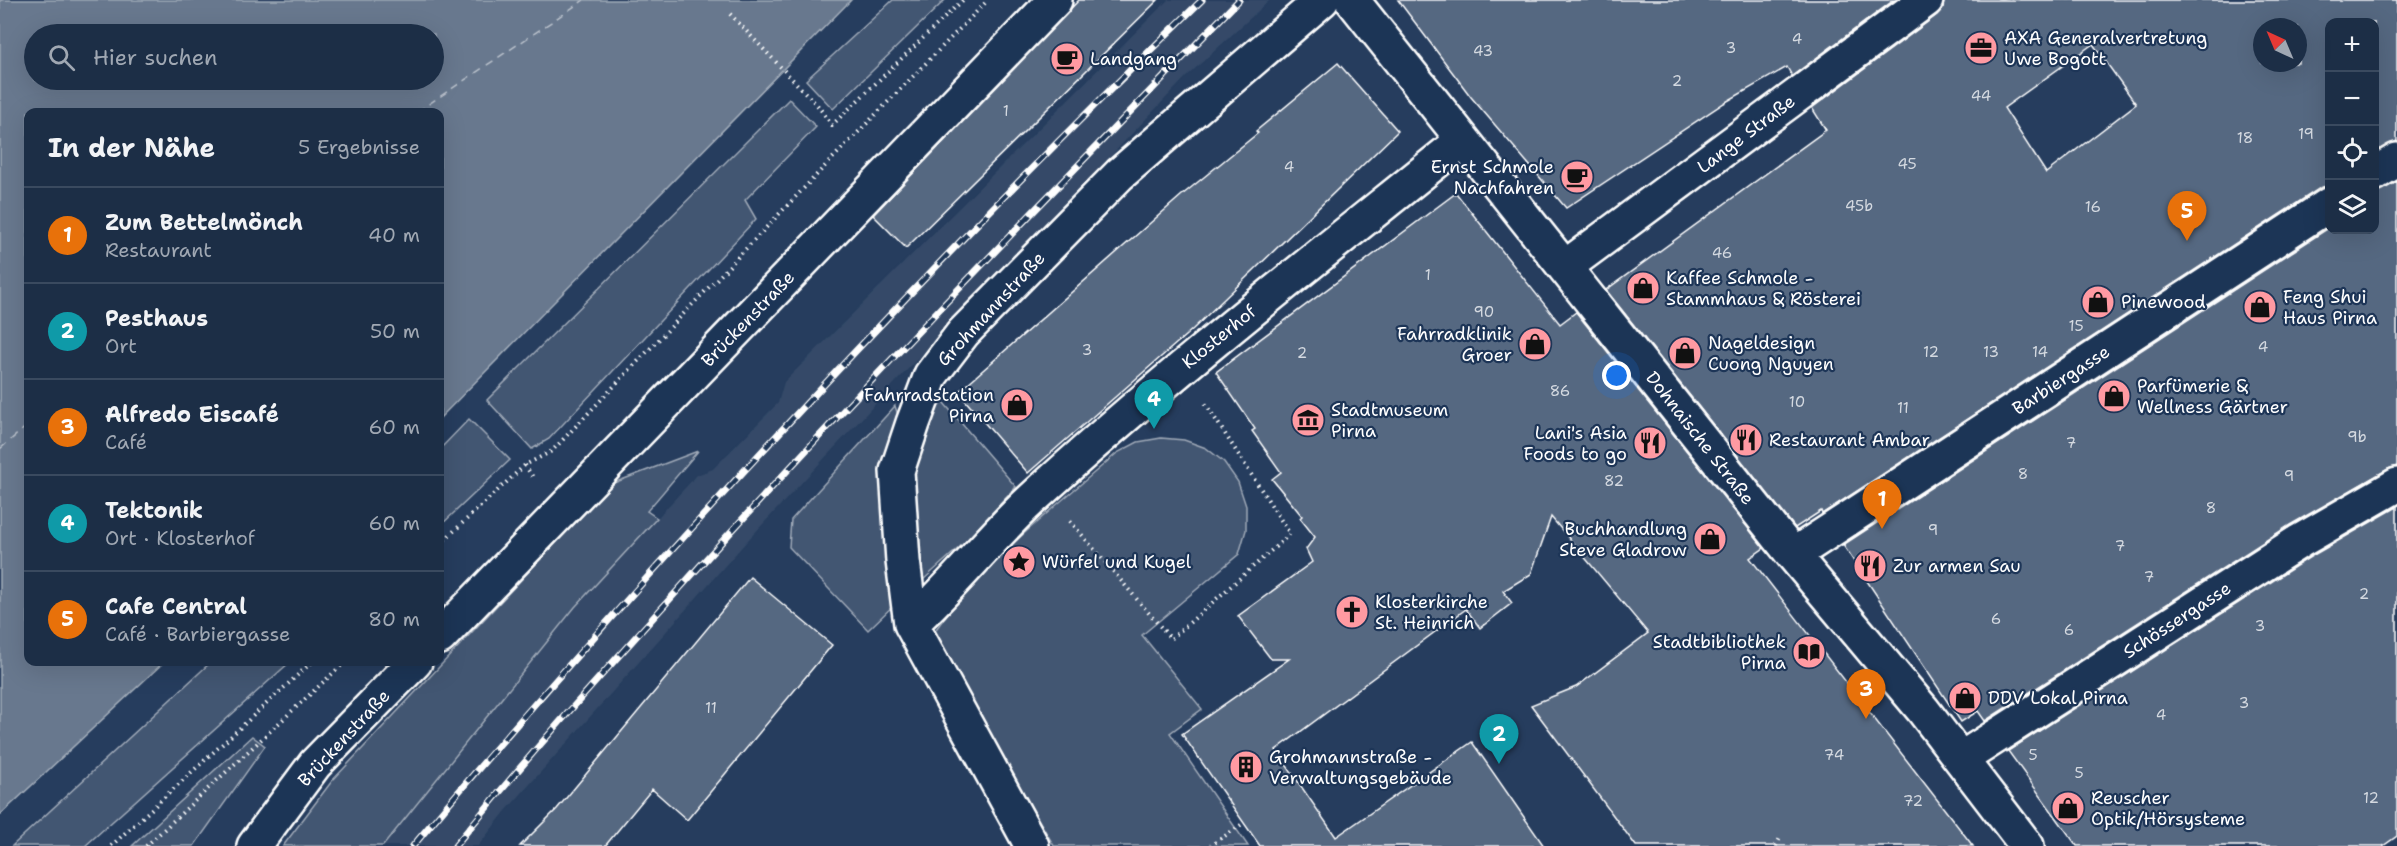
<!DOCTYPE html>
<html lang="de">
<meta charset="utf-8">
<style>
body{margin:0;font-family:"Shantell Sans",sans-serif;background:#25364d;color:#f1f3f6}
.controls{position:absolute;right:18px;top:18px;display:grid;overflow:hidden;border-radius:12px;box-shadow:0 6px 24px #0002}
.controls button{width:54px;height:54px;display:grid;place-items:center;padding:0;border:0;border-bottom:2px solid #3a4a5f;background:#1c2e46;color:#f1f3f6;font:30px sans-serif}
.compass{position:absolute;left:2253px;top:18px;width:54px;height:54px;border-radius:50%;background:#1c2e46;box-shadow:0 6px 24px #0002;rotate:316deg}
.you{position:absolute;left:1617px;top:376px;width:21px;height:21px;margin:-15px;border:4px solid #fff;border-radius:50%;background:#1a73e8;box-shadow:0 0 0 9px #1a73e833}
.badge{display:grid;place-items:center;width:39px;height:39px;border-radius:50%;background:#ff9aa2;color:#fff;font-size:20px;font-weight:700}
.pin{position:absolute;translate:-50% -50px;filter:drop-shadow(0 2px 3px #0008)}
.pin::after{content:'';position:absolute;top:32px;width:21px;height:18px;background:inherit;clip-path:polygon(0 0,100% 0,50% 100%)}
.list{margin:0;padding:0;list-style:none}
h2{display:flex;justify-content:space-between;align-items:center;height:78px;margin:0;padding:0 24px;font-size:26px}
h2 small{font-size:20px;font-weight:400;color:#a0a8b3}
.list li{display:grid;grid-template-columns:39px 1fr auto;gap:18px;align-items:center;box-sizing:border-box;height:96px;padding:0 24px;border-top:2px solid #3a4a5f}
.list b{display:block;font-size:22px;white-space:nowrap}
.list p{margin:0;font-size:20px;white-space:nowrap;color:#a0a8b3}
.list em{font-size:20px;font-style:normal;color:#a0a8b3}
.icon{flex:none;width:33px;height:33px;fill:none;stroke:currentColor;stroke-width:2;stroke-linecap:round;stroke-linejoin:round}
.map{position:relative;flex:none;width:2397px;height:846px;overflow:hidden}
.search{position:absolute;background:#1c2e46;box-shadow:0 6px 24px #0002;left:24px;top:24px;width:420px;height:66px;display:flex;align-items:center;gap:15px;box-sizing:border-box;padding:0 21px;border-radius:33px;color:#a0a8b3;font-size:22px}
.panel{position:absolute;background:#1c2e46;box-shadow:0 6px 24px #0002;left:24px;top:108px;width:420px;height:558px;border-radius:12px}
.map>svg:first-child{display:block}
.built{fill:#344a68}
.green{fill:#425672;stroke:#a0aab8;stroke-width:1.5}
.water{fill:#67788e;stroke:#a4aebb;stroke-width:1.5;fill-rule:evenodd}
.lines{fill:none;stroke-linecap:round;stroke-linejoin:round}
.ferry{stroke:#bbc2cc;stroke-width:1.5;stroke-dasharray:8 6;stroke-linecap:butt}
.building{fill:#556781;stroke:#fff;stroke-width:1.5;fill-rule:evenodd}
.street-casing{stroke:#fff;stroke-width:38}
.path{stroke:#fff;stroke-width:4;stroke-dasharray:1.5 4.5;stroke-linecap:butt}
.street{stroke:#1d3557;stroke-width:33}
.rail-casing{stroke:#fff;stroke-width:7}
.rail{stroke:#1d3557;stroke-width:4.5;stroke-dasharray:14;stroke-linecap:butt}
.labels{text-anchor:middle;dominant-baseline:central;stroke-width:4.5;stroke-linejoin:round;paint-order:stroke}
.number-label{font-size:15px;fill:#d4d9e0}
.poi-label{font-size:18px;fill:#fff;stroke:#1d3557;text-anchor:start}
.street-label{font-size:18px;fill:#fff;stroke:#1d3557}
</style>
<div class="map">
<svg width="2397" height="846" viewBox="0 0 2397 846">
<rect width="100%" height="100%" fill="#263d5e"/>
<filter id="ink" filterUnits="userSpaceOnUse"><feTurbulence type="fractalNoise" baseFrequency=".0167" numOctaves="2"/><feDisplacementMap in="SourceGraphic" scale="12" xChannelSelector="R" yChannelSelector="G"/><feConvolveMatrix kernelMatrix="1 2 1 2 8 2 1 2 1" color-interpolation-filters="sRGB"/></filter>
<g filter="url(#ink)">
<path class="built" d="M1168,0H1270L1186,77L938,337L748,540L505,812L478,846H383L575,607L697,475L713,469L778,403L784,382Z"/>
<path class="green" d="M893,0H945L833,109L806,80Z
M789,99L816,127L745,200L756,219L549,439L532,449L487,400Z
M937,395L1016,487L962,545L923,580L913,474Z
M895,406L899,418L897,602L868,630L789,547L791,520Z
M469,419L510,460L440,526V449Z
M1161,438L1184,440L1206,448L1224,462L1238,482L1246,506V530L1239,554L1142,635L1202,709L1170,733L1248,846H1054L958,682L934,632C983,562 1053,509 1117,453L1138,442Z
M698,451L647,511L657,518L575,607L383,846H283L332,781L611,484Z
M211,662H290L85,846H12Z
M252,736L265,746L194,846H132Z"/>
<path class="water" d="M0,0H851L440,418V112H28V662H164L0,815ZM34,34H434V80H34Z"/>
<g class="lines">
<path class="ferry" d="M417,112L584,0
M0,449L28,425"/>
</g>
<path class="building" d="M1079,0H1158L906,248L873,215Z
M1398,0H1894L1792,76L1787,67L1724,103L1566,208L1471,97Z
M1944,0H2397V141L2374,152V22H2330V185L2320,188L1822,514L1821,511L1795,528L1606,290L1826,130L1812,108L1937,15L1943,8ZM2262,27H2298V63H2262ZM2093,44L2136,104L2046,173L2004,108Z
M1338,63L1398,131L1193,329L1028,473L958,392L1182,195L1258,133L1256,131Z
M2397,182V466L2388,469L2290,525L1985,721L1978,711L1961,722L1843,545L2330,227V230H2374V193Z
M1456,193L1560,324L1576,312L1764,548L1750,558L1973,846H1636L1531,705L1576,687L1648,633L1551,517L1531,574L1503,591L1512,603L1480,628L1466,609L1276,750L1336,837L1472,742L1544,846H1260L1182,734L1289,659H1271L1238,616L1312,562L1306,549L1315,537L1300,518L1302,516L1272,479L1281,472L1252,431L1255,429L1216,372Z
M2397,507V836L2383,846H2077L2008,751L2310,557Z
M750,577L832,645L687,820L652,789L605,846H520L557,809Z"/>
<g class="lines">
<g class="street-casing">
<path id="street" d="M1352,0L1793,555L1923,710L2027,846
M2374,174L2397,160
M1565,267L1926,0
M1793,555L2330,204
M911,624C954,585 989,539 1031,500C1169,373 1317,258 1463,140
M440,637L1055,0
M1961,759L2300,541L2397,485
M254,846L315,764L415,662
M1032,846L911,624L903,561L897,471L913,423L931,375L963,333L1120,174L1322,0"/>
</g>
<path class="path" d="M730,14L818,106L832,125L963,0
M525,465L534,479
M1070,521L1171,639L1290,534L1205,403
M440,544L525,465L552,451L828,163L988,0
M111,846L312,662
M146,846L345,662
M1210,846L1244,823
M1776,846L1780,838"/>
<use href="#street" class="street"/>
<g class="rail-casing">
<path id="rail" d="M413,846C506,734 603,626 701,518C863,340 1029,167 1202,0
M455,846C527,757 603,673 680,588C861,387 1050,194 1239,0"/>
</g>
<use href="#rail" class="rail"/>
</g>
</g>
<defs>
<g id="office-disc" transform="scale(1.725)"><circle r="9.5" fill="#ff9aa2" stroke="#1d3557"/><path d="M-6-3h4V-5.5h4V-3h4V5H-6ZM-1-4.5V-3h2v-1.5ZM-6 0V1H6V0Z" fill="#111"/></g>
<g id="cafe-disc" transform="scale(1.725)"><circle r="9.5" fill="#ff9aa2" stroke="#1d3557"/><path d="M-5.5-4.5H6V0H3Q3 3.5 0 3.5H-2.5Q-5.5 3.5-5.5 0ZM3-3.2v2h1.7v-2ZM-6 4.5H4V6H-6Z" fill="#111"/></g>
<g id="shop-disc" transform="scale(1.725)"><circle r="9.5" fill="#ff9aa2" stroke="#1d3557"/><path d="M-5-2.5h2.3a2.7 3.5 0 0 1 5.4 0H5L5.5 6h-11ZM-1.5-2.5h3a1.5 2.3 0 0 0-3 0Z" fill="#111"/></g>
<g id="museum-disc" transform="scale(1.725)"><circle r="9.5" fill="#ff9aa2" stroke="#1d3557"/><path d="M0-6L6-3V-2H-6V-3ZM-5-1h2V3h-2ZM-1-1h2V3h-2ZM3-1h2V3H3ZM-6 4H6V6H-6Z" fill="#111"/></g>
<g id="restaurant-disc" transform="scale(1.725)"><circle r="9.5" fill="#ff9aa2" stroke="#1d3557"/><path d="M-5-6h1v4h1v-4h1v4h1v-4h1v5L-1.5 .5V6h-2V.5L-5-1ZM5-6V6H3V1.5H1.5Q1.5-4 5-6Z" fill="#111"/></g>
<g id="sight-disc" transform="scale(1.725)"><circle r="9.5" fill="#ff9aa2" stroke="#1d3557"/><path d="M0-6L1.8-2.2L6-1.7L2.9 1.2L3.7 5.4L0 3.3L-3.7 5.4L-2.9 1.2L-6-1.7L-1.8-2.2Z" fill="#111"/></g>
<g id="church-disc" transform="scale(1.725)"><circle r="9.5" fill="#ff9aa2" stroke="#1d3557"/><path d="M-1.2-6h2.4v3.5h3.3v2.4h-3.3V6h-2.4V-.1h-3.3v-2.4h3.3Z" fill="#111"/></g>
<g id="library-disc" transform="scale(1.725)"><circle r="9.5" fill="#ff9aa2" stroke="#1d3557"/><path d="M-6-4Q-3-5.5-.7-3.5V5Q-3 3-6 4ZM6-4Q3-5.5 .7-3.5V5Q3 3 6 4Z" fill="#111"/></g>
<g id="building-disc" transform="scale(1.725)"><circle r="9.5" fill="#ff9aa2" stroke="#1d3557"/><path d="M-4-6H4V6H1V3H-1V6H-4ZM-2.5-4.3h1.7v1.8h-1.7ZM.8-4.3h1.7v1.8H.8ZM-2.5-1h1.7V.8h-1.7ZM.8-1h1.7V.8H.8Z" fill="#111"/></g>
</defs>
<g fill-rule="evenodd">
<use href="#office-disc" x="1981" y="48"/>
<use href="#cafe-disc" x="1067" y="59"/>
<use href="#cafe-disc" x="1577" y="177"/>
<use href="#shop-disc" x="1643" y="288"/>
<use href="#shop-disc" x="2098" y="302"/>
<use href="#shop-disc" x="2260" y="307"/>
<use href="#shop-disc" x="1535" y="344"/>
<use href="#shop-disc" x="1685" y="353"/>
<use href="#shop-disc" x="2114" y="396"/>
<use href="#shop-disc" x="1017" y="405"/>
<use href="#museum-disc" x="1308" y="420"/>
<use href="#restaurant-disc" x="1746" y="440"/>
<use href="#restaurant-disc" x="1650" y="443"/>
<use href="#shop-disc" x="1710" y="539"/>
<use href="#sight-disc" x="1019" y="562"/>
<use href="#restaurant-disc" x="1870" y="566"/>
<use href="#church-disc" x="1352" y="612"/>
<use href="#library-disc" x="1809" y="652"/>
<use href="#shop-disc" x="1965" y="698"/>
<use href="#building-disc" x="1246" y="767"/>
<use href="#shop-disc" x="2068" y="808"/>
</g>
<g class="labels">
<g class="number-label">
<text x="1797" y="39">4</text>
<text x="1731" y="48">3</text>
<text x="1483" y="51">43</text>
<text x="1677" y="81">2</text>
<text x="1981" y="96">44</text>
<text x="1006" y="111">1</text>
<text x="2306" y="134">19</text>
<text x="2245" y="138">18</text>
<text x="1907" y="164">45</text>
<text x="1289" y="167">4</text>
<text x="1859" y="206">45b</text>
<text x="2093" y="207">16</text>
<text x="1722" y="253">46</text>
<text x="1428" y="275">1</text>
<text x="1484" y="312">90</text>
<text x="2076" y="326">15</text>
<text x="2263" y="347">4</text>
<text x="1087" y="350">3</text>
<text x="1931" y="352">12</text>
<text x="1991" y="352">13</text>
<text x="2040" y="352">14</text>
<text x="1302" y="353">2</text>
<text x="1560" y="391">86</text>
<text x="1797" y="402">10</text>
<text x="1903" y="408">11</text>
<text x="2357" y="437">9b</text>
<text x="2071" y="443">7</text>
<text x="2023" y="474">8</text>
<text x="2289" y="476">9</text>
<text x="1614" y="481">82</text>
<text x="2211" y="508">8</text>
<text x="1933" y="530">9</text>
<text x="2120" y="546">7</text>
<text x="2149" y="577">7</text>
<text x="2364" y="594">2</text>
<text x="1996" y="619">6</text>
<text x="2260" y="626">3</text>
<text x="2069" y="630">6</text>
<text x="2244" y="703">3</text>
<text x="711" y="708">11</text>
<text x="2161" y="715">4</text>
<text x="1834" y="755">74</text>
<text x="2033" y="755">5</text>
<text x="2079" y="773">5</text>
<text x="2371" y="798">12</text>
<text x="1913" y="801">72</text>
</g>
<g class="poi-label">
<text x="2004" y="38">AXA Generalvertretung<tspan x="2004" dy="21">Uwe Bogott</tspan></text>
<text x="1090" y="59">Landgang</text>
<text x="1554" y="167" text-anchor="end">Ernst Schmole<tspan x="1554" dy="21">Nachfahren</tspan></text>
<text x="1666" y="278">Kaffee Schmole -<tspan x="1666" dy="21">Stammhaus &amp; Rösterei</tspan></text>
<text x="2283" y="297">Feng Shui<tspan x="2283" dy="21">Haus Pirna</tspan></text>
<text x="2121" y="302">Pinewood</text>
<text x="1512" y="334" text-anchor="end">Fahrradklinik<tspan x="1512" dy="21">Groer</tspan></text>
<text x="1708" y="343">Nageldesign<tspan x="1708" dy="21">Cuong Nguyen</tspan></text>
<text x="2137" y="386">Parfümerie &amp;<tspan x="2137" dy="21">Wellness Gärtner</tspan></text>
<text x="994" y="395" text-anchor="end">Fahrradstation<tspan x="994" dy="21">Pirna</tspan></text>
<text x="1331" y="410">Stadtmuseum<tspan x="1331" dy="21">Pirna</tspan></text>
<text x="1627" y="433" text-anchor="end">Lani's Asia<tspan x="1627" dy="21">Foods to go</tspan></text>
<text x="1769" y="440">Restaurant Ambar</text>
<text x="1687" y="529" text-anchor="end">Buchhandlung<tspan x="1687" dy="21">Steve Gladrow</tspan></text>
<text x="1042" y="562">Würfel und Kugel</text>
<text x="1893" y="566">Zur armen Sau</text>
<text x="1375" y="602">Klosterkirche<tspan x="1375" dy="21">St. Heinrich</tspan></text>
<text x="1786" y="642" text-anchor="end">Stadtbibliothek<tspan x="1786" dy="21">Pirna</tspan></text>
<text x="1988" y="698">DDV Lokal Pirna</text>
<text x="1269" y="757">Grohmannstraße -<tspan x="1269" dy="21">Verwaltungsgebäude</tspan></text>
<text x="2091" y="798">Reuscher<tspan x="2091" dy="21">Optik/Hörsysteme</tspan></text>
</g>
<g class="street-label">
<text transform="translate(1746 134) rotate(-37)">Lange Straße</text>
<text transform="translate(991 309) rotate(-47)">Grohmannstraße</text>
<text transform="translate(748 319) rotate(-46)">Brückenstraße</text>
<text transform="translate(1219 337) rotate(-39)">Klosterhof</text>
<text transform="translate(2061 380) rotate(-33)">Barbiergasse</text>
<text transform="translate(1700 438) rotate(52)">Dohnaische Straße</text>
<text transform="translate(2177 620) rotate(-33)">Schössergasse</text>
<text transform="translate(344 738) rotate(-47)">Brückenstraße</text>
</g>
</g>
</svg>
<div class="controls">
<button>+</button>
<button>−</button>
<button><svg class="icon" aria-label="locate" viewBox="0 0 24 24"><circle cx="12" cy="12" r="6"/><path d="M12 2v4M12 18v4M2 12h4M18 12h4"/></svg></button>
<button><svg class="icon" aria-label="layers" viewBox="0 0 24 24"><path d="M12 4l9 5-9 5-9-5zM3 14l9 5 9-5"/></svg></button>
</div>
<svg class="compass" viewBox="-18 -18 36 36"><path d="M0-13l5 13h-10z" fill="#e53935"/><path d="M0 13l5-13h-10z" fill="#a0a8b3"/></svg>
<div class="you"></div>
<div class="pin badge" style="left:1882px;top:529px;background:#e8710a">1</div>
<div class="pin badge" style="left:1499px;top:764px;background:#0f9aa8">2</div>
<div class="pin badge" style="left:1866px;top:719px;background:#e8710a">3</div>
<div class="pin badge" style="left:1154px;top:429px;background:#0f9aa8">4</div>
<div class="pin badge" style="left:2187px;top:241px;background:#e8710a">5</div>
<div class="search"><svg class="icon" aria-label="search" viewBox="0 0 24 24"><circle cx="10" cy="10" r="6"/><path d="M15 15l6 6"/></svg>Hier suchen</div>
<section class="panel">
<h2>In der Nähe<small>5 Ergebnisse</small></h2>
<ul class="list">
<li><span class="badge" style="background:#e8710a">1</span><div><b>Zum Bettelmönch</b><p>Restaurant</p></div><em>40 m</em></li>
<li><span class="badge" style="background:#0f9aa8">2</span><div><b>Pesthaus</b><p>Ort</p></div><em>50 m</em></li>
<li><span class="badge" style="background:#e8710a">3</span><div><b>Alfredo Eiscafé</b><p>Café</p></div><em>60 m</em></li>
<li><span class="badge" style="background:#0f9aa8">4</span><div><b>Tektonik</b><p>Ort · Klosterhof</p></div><em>60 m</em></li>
<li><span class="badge" style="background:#e8710a">5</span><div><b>Cafe Central</b><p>Café · Barbiergasse</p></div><em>80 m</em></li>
</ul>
</section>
</div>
